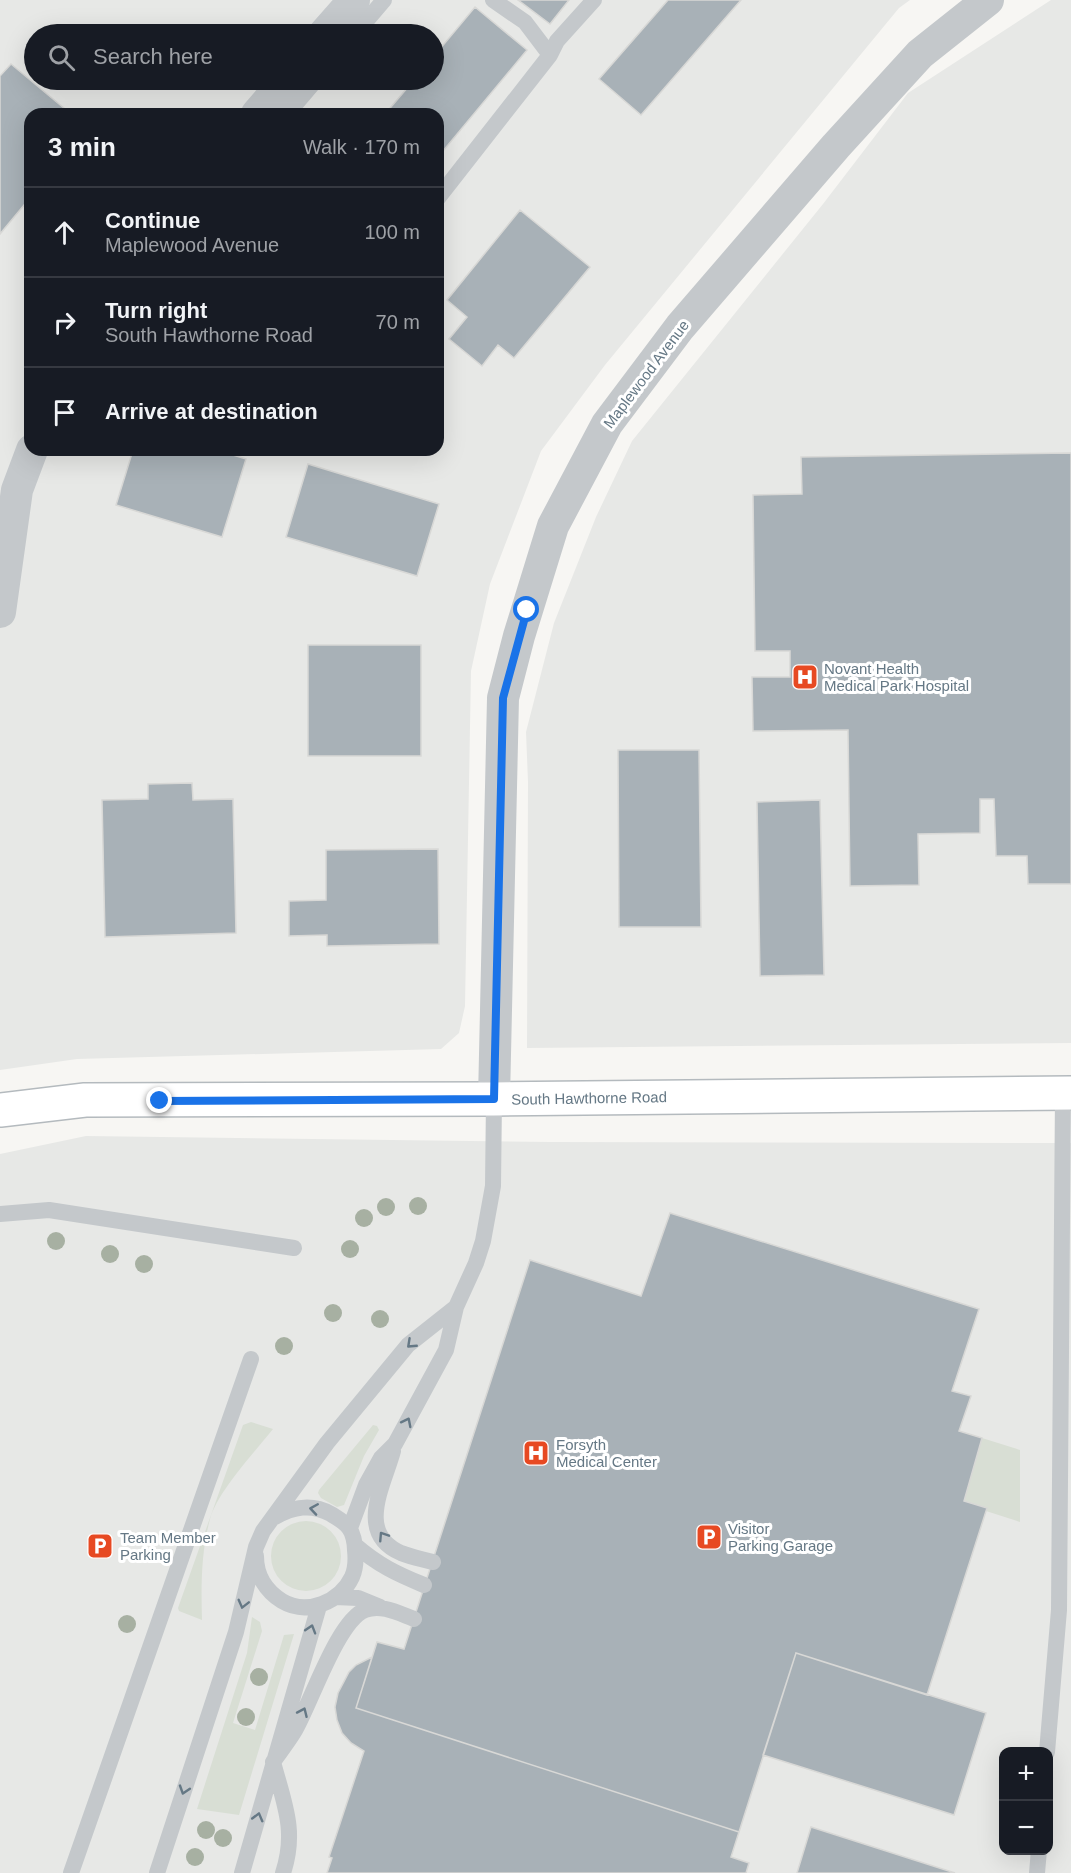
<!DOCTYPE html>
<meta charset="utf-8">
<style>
body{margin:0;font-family:Arial,sans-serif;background:#242831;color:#f1f3f6}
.controls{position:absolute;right:18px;bottom:18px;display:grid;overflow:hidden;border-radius:12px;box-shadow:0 6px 24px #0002}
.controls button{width:54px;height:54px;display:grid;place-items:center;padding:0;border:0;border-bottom:2px solid #363941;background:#171b24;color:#f1f3f6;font:30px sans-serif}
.stop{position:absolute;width:18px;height:18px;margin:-14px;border:4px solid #1a73e8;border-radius:50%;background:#fff}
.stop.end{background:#1a73e8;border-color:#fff;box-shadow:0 2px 6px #0008}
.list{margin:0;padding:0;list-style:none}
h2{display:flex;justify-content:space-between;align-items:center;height:78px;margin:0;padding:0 24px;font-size:26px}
h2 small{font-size:20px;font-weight:400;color:#9ea1a6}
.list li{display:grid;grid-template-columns:39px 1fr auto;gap:18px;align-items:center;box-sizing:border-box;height:90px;padding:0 24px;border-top:2px solid #363941}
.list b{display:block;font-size:22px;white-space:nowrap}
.list p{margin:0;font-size:20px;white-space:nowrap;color:#9ea1a6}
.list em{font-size:20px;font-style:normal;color:#9ea1a6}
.icon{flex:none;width:33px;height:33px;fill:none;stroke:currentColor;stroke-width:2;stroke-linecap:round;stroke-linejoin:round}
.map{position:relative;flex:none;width:1071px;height:1873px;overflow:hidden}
.search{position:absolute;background:#171b24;box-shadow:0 6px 24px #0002;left:24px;top:24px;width:420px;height:66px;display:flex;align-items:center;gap:15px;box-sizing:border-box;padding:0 21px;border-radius:33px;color:#9ea1a6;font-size:22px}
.panel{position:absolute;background:#171b24;box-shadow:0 6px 24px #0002;left:24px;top:108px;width:420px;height:348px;border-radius:18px}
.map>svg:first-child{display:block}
.built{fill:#e7e8e6;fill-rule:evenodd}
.green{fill:#d8ded4}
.building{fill:#a8b1b7;stroke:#d8d8d6;stroke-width:1.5}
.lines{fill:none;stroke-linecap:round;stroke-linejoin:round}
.secondary-casing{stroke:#b4babe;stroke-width:36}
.service{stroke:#c4c8cb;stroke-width:16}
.minor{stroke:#c4c8cb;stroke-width:32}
.secondary{stroke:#fff;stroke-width:33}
.tree{fill:#a7b0a2}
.oneway{stroke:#657885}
.route{stroke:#1a73e8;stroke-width:8}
.labels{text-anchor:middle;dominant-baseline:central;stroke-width:6;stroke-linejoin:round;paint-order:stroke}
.street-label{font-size:15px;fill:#657885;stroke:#fff}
.poi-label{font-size:15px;fill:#657885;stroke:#fff;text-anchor:start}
</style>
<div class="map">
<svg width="1071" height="1873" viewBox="0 0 1071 1873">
<rect width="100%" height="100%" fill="#f7f6f3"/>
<path class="built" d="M0,0H910L899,8L605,365L541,451L490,584L471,671L465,1006L459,1033L441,1049L77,1059L0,1070ZM34,34H434V80H34ZM30,114H438V450H30Z
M1051,0H1071V1043L527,1048L528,782L526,732L554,623L596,517L632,441L823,204L908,93Z
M86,1136L550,1142L1071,1143V1873H0V1154ZM1004,1752H1048V1850H1004Z"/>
<path class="green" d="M251,1422L273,1429C254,1453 218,1491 210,1519C201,1552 201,1587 202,1620L179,1611L178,1608L243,1425Z
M373,1425L377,1426L379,1430L364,1456L344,1505L337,1507L321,1498L318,1493L319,1490Z
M982,1438L1020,1450V1522L986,1511L987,1508L964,1501Z
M271 1556a35 35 0 1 1 70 0a35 35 0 1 1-70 0Z
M252,1617L260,1622L262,1631L233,1723L255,1730L284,1635L294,1634L239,1815L197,1809L247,1653Z"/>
<path class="building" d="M518,0H569L550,24Z
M668,0H741L641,115L599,79Z
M475,7L527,50L438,157V114H385L414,80H434V56Z
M11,64L71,114H30V210L24,205L0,234V76Z
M520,210L590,267L514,358L498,345L482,366L449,339L467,317L447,300Z
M133,450H217L246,459L222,537L116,505Z
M1071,453V884H1028L1027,856H996L994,799H980V833L918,834L919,885L850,886L848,730L753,731L752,677H790V651H755L753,495L802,494L801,457Z
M308,464L439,504L417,576L286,537Z
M308,645H421V756H308Z
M618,750H699L701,927H619Z
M192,783L193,800L233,799L236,933L105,937L102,800L148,799V784Z
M820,800L824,975L760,976L757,802Z
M438,849L439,944L327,946V935L289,936V901L326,900V850Z
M670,1213L979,1309L952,1391L971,1396L959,1431L982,1438L964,1501L987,1508L927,1695L796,1653L739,1832L356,1708L377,1642L404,1649L530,1260L641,1296Z
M796,1653L986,1713L954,1815L763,1755Z
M372,1657L356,1708L739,1832L731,1857L749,1863L746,1873H327L332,1858L329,1857L364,1751L351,1743L342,1733L337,1720L335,1707L338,1693L349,1672L356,1665Z
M811,1827L955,1873H797Z"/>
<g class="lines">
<g class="secondary-casing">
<path id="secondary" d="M0,1110L85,1100L494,1099L1071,1093"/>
</g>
<path class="service" d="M355,34L384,0
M550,55L557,41L594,0
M287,114L316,80
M438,198L550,55L525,22L493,0
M0,1214L49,1210L294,1248
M393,1451C384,1485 355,1533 401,1553C411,1557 422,1559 433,1562
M350,1528L366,1485L381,1458L395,1444L446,1350L456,1307L476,1263L483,1241L493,1186L494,1099
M355,1545C378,1565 397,1574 424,1585
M256,1556C256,1575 266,1591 282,1601C307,1616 340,1602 352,1577C356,1568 356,1559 355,1550C355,1543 353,1533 349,1528C345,1522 337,1518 331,1514C311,1503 293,1507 275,1517
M335,1597L358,1598L380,1607
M1047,1752L1059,1610L1063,1093
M71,1873L251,1359
M157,1873L236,1632L256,1547L263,1531L327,1443L408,1345L456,1307
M242,1873L319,1606
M283,1873C297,1831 284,1803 273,1762C280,1752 288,1742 294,1732C310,1706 337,1621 365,1610C382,1604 398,1613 414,1619
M1037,1873L1039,1850"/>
<path class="minor" d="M324,34L354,0
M257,114L286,80
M0,612L17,490L32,450
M494,1099L503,698L519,636L553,526L607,424L680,327L836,146L920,54L988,0"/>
<use href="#secondary" class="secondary"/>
</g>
<g class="tree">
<circle cx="418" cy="1206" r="9"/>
<circle cx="386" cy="1207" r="9"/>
<circle cx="364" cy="1218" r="9"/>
<circle cx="56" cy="1241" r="9"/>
<circle cx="350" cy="1249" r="9"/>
<circle cx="110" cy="1254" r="9"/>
<circle cx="144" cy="1264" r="9"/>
<circle cx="333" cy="1313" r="9"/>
<circle cx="380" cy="1319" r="9"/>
<circle cx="284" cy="1346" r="9"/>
<circle cx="127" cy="1624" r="9"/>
<circle cx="259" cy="1677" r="9"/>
<circle cx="246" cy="1717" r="9"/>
<circle cx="206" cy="1830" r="9"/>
<circle cx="223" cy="1838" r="9"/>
<circle cx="195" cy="1857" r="9"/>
</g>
<defs><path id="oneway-chevron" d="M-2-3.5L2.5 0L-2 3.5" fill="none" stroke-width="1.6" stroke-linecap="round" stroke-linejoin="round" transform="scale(1.5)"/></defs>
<g class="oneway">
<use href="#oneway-chevron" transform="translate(411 1344) rotate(137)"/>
<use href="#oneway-chevron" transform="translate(407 1422) rotate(-63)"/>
<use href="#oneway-chevron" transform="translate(314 1509) rotate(-171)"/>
<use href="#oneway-chevron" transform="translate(383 1536) rotate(-123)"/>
<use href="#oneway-chevron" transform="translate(243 1604) rotate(104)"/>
<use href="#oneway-chevron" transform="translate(311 1629) rotate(-73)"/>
<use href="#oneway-chevron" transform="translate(303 1712) rotate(-66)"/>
<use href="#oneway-chevron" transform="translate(184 1790) rotate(108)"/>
<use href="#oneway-chevron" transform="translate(258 1817) rotate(-75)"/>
</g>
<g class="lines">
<path class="route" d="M160,1101L494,1099L503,698L527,610"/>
</g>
<defs>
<g id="hospital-square" transform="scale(1.35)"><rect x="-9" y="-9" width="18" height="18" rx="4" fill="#e74922" stroke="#fff"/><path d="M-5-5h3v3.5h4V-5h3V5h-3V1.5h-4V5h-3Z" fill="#fff"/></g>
<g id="parking-square" transform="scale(1.35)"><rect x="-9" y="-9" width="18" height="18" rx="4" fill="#e74922" stroke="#fff"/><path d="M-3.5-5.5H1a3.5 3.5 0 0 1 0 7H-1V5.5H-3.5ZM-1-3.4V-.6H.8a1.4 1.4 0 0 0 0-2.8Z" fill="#fff"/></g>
</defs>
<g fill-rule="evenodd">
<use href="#hospital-square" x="805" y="677"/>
<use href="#hospital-square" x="536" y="1453"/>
<use href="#parking-square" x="709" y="1537"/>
<use href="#parking-square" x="100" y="1546"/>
</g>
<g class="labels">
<g class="street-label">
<text transform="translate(646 374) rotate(-53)">Maplewood Avenue</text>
<text transform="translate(589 1098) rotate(-1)">South Hawthorne Road</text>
</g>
<g class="poi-label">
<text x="824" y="668">Novant Health<tspan x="824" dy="17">Medical Park Hospital</tspan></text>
<text x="556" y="1444">Forsyth<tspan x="556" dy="17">Medical Center</tspan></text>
<text x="728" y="1528">Visitor<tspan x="728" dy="17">Parking Garage</tspan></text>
<text x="120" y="1537">Team Member<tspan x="120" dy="17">Parking</tspan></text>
</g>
</g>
</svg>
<div class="controls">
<button>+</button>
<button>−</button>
</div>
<div class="stop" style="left:527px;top:610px"></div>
<div class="stop end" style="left:160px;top:1101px"></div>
<div class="search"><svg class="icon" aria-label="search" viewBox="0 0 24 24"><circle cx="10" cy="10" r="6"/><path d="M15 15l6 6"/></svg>Search here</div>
<section class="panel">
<h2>3 min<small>Walk · 170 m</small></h2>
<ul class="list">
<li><svg class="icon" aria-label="ahead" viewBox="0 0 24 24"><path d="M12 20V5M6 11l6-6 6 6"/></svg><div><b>Continue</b><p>Maplewood Avenue</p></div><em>100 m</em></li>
<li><svg class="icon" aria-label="right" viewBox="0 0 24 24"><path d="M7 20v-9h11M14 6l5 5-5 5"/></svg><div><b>Turn right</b><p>South Hawthorne Road</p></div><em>70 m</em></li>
<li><svg class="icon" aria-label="arrive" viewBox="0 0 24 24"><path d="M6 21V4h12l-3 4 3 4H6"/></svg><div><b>Arrive at destination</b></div></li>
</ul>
</section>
</div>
